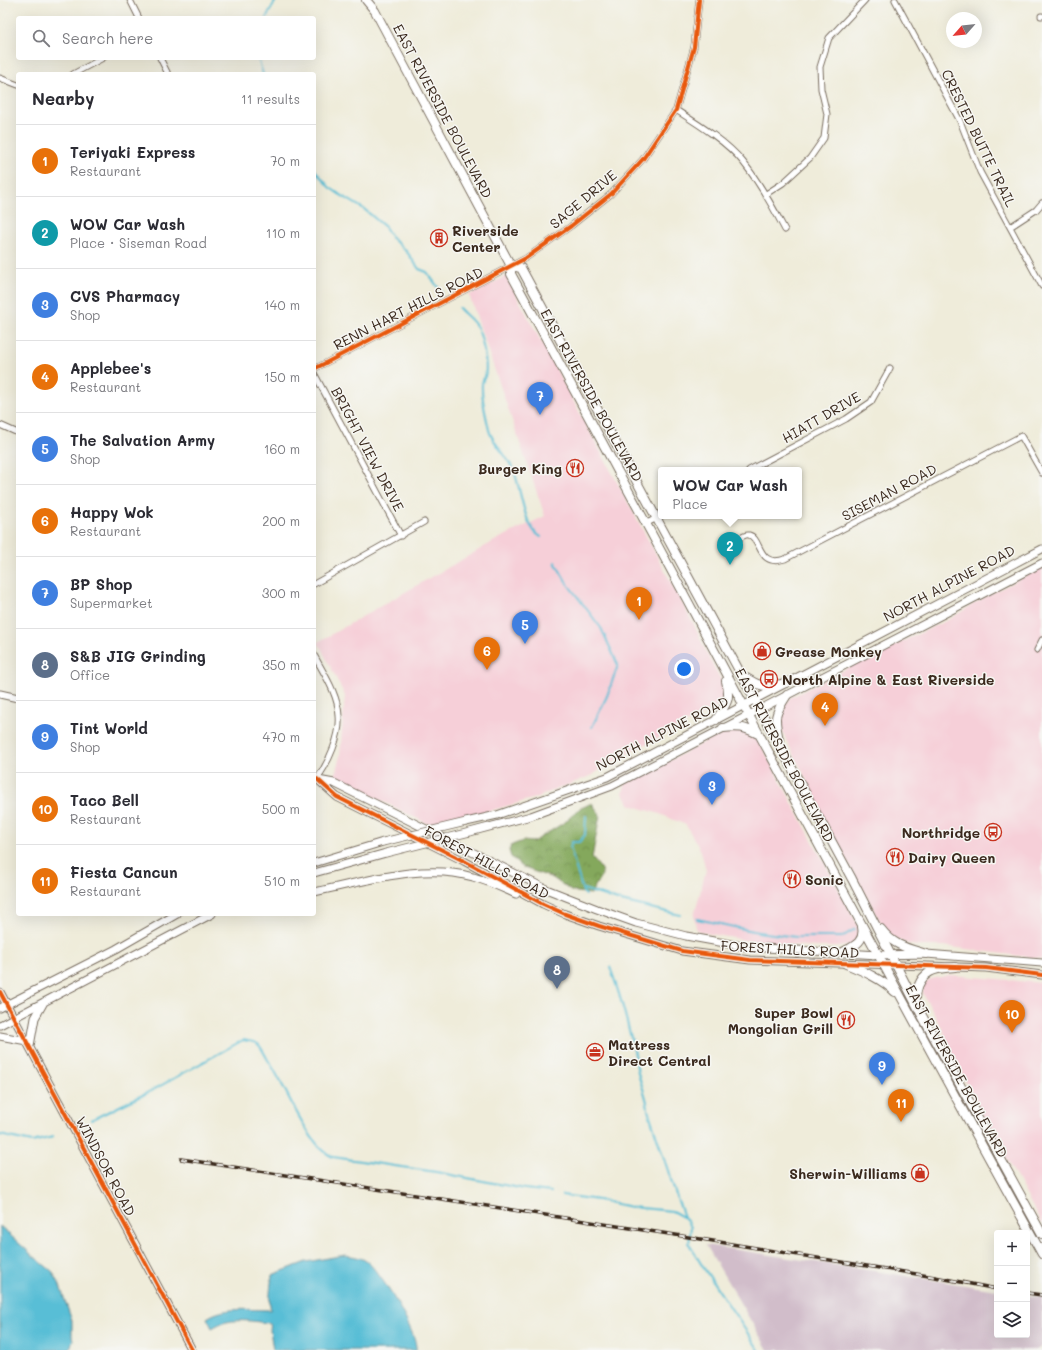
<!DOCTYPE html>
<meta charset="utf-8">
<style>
body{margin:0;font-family:Mali,sans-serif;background:#f2f2f3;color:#2b2b33}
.controls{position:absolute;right:12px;bottom:12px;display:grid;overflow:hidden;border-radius:4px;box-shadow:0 4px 16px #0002}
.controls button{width:36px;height:36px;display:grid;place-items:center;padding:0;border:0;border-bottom:1px solid #e1e1e2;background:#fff;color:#2b2b33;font:20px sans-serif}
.compass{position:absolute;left:946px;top:12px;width:36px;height:36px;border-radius:50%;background:#fff;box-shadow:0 4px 16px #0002;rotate:243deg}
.you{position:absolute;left:684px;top:669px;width:14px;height:14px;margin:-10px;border:3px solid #fff;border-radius:50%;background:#1a73e8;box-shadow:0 0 0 6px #1a73e833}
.badge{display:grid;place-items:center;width:26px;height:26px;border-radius:50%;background:#c8321e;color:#fff;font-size:13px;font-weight:700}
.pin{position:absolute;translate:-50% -33px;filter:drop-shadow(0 1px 2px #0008)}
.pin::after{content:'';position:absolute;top:21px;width:14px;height:12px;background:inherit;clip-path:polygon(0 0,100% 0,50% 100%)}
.popup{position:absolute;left:658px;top:467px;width:144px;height:52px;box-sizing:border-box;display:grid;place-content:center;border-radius:4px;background:#fff;filter:drop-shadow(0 1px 3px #0005);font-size:13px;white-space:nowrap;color:#7c7c81}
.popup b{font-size:15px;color:#2b2b33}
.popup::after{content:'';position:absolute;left:50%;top:100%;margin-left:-8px;border:8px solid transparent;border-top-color:#fff}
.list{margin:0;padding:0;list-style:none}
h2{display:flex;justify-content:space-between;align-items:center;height:52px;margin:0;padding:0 16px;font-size:17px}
h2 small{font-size:13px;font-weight:400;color:#7c7c81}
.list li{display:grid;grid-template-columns:26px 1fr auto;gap:12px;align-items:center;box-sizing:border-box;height:72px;padding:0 16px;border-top:1px solid #e1e1e2}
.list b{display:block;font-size:15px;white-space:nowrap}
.list p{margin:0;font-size:13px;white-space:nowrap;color:#7c7c81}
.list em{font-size:13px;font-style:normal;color:#7c7c81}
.icon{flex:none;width:22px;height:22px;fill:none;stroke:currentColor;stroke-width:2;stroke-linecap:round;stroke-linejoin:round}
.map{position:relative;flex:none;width:1042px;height:1350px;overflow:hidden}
.search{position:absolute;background:#fff;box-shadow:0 4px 16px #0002;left:16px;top:16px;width:300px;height:44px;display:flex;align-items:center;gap:10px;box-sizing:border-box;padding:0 14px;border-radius:4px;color:#7c7c81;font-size:15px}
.panel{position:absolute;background:#fff;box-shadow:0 4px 16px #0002;left:16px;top:72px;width:300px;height:844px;border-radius:4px}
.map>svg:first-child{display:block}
.built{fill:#f6cfd8}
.industrial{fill:#d1bdca}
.forest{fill:url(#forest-crowns);stroke:#60693d}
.water{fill:#58bed6;stroke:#4a747a}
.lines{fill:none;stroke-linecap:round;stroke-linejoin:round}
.stream{stroke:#58bed6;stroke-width:2}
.street-casing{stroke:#7a6e60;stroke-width:7}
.secondary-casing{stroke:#7a6e60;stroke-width:9}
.primary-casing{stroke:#7a6e60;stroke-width:10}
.street{stroke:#fff;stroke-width:5}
.secondary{stroke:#fff;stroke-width:7}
.primary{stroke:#fff;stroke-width:8}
.rail-casing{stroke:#3b2a1e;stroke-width:3.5}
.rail{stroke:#f6f6f2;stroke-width:2;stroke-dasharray:6;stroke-linecap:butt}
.secondary-bridge-casing{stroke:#7a6e60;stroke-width:9;stroke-linecap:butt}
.secondary-bridge{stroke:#fff;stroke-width:7}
.cycleway-casing{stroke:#f6f6f2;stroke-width:6}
.cycleway{stroke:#e8590c;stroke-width:4}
.labels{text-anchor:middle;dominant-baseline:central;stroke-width:3;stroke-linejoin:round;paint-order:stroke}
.street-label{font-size:14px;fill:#3b2a1e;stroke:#f6f6f2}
.poi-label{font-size:14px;font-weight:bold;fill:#3b2a1e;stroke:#f6f6f2;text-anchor:start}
</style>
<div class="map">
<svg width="1042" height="1350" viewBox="0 0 1042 1350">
<defs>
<pattern id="forest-crowns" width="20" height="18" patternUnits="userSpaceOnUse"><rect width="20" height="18" fill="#84a85c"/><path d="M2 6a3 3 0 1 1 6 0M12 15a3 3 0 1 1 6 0" fill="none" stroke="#6d894b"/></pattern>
</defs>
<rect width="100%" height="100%" fill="#f6f6f2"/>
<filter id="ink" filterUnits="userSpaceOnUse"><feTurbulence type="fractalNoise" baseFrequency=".025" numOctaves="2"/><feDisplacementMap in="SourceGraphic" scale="8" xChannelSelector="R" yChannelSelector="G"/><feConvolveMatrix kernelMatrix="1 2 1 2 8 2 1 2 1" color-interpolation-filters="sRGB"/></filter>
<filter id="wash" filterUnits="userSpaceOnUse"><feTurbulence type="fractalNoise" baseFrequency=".012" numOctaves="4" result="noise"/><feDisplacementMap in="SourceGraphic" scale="16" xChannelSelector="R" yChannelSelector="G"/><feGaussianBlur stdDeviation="0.9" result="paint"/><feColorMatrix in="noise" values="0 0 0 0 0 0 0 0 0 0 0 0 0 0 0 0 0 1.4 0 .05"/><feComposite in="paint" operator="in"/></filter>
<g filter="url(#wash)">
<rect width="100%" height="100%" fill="#efecda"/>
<path class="built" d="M506,276L694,625L707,654L722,682L725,695L721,704L714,709L615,760L592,775L573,783L532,799L482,813L428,824L334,777L340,756L345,696L318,642L498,539L545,516L469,295Z
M1042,567V959L944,946H917L905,943L895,939L883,927L813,798L805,776L786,740L779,720L782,708L790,698L853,665L950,619L983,598Z
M739,728L750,732L756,738L761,745L860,929L861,936L851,945L838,947H816L756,942L700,932L696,928L694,916L706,870L701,851L686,825L660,814L630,805L623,793L625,784L726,731Z
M950,975L1042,983V1224L989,1127L954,1059L944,1032L923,994V985L931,979Z"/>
<path class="industrial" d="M706,1245L997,1290V1335H1027V1295L1042,1297V1347L1036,1350H768Z"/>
<path class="forest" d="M592,803L600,815L592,858C610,878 600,873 591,894L571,891L553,878L524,868L511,857L509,850L512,845L523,841L533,842L565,822L579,809Z"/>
<path class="water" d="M0,1226L31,1254L53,1272L59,1283L72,1321V1336L73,1340L70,1350H0Z
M345,1255C351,1256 361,1257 366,1261C379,1269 419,1335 416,1350H273L269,1323C249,1321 230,1317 212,1328L207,1318C225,1306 250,1310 271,1310C268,1303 271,1283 272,1275L306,1262Z"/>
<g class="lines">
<path class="stream" d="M266,18L276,0
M258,58L263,74
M314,169L329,187L339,194L364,209L385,227L392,238L407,252L419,269L427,272L442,293
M459,308C464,314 472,319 476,326C482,334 488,366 485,376C484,379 482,381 482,384C481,399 486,415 489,430C492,443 510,458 515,474C521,491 524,528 541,537
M555,562L567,583L601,628L618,665L607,696L592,727
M583,889L621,901L680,915
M586,895L583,892L570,847L572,842H579L585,835L586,816
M697,919L758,932L796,937H842L855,929
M610,967C621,997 629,1028 636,1059C637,1062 636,1065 637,1068C639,1082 648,1097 648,1110L678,1201L684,1217L691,1227L689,1244L703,1267L759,1350
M91,1120L153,1090L243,1040C248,1041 254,1041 258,1044C262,1048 265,1055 268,1060C285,1084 307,1146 333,1157L436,1172L525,1189L551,1192
M0,1135L32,1142L53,1137
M562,1195L598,1200L631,1207L672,1211L683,1217"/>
</g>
</g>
<g filter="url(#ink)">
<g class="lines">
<g class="street-casing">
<path id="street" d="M130,0L139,18
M895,0L960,121L980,172L1042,286
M1041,16H1042
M160,58L168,74
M73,74L103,58
M0,78L18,85
M676,110C698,124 727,142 743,162C760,183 773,207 785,230
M766,194L783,183L810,158L824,138L827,114L821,89L820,67L829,38L865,0
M1010,227L1036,210L1042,203
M314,369L526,258L571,226L611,194L643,159L676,110L694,47L699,0
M314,373L401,536
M0,425L18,433
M749,470L846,419L871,402L890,368
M647,523L661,516
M737,540C740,538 745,534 749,535C762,538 757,568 785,559L1021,436L1042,473
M314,584L424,522
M1037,650L1042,640
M314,655C324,674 338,694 339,716C341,736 328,763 317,779"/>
</g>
<g class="secondary-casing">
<path id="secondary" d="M0,694L18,698
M317,779L337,797L464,861L543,904L565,914L599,926L682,951L750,960L986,968L1042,975
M318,780L334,783L546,889L597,909L636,923L686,936L747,947L878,955L926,954L1042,963
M466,822L497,815L607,777L1042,549
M470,832L531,816L612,786L1042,563
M314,863L383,842
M314,873L386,853
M314,892C364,882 423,862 473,877C488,881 502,888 516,894
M0,992L192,1350
M0,1008L116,949L177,914
M0,1025L212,914
M0,1036L27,1041
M30,1046L35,1018L44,1002"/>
</g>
<g class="primary-casing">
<path id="primary" d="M366,0L375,11L511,266V274C689,600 861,929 1042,1254
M511,266L521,268L852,879L920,1012L1042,1234
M740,674C762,688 761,688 786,683
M716,720C727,703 731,700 726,681
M723,728C739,726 744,727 758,734
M779,740C774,717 774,715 787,695
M881,929C894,946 907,948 926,954
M843,952C854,946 865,942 862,927
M846,964C863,971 882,979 895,992
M916,1003C915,992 919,978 930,972C937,968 947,968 955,967"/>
</g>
<use href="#street" class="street"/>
<use href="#secondary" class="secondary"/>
<use href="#primary" class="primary"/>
<g class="rail-casing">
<path id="rail" d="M181,1159L682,1236L935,1277L997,1289
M1027,1293L1042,1295"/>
</g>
<use href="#rail" class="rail"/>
<g class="secondary-bridge-casing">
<path id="secondary-bridge" d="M383,842L466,822
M386,853L470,832"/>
</g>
<use href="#secondary-bridge" class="secondary-bridge"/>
<g class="cycleway-casing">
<path id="cycleway" d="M314,369L526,258L571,226L611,194L643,159L676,110L694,47L699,0
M317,779L337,797L464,861L543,904L565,914L599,926L682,951L750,960L986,968L1042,975
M0,992L192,1350"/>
</g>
<use href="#cycleway" class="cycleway"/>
</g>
</g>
<defs>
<g id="building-ring" transform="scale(0.9)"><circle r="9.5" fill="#f6f6f2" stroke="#c8321e" stroke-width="1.5"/><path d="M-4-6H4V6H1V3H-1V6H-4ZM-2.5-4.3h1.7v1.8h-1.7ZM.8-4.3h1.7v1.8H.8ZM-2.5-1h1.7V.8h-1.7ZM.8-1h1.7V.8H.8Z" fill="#c8321e"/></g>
<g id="restaurant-ring" transform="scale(0.9)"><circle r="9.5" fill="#f6f6f2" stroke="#c8321e" stroke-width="1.5"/><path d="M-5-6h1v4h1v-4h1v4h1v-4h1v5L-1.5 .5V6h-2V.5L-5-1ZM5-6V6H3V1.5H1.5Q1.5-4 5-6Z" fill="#c8321e"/></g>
<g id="shop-ring" transform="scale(0.9)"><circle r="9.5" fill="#f6f6f2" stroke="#c8321e" stroke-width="1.5"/><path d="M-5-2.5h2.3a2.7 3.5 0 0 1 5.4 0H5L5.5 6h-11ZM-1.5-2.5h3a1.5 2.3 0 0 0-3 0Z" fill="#c8321e"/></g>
<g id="bus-ring" transform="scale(0.9)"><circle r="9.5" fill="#f6f6f2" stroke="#c8321e" stroke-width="1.5"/><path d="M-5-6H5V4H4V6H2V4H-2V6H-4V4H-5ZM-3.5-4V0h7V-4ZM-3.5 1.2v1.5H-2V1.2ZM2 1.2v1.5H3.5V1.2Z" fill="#c8321e"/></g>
<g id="office-ring" transform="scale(0.9)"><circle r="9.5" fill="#f6f6f2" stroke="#c8321e" stroke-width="1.5"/><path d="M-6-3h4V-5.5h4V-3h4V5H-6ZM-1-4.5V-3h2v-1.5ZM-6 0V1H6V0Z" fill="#c8321e"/></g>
</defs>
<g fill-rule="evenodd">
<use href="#building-ring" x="439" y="238"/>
<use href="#restaurant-ring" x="575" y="468"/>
<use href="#shop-ring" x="762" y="651"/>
<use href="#bus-ring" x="769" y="679"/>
<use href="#bus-ring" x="993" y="832"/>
<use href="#restaurant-ring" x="895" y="857"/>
<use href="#restaurant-ring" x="792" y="879"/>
<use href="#restaurant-ring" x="846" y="1020"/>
<use href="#office-ring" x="595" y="1052"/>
<use href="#shop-ring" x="920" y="1173"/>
</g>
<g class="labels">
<g class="street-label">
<text transform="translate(443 111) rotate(62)">EAST RIVERSIDE BOULEVARD</text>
<text transform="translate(979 138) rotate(64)">CRESTED BUTTE TRAIL</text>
<text transform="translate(583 199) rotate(-40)">SAGE DRIVE</text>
<text transform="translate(408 308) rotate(-27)">RENN HART HILLS ROAD</text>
<text transform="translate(592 395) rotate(61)">EAST RIVERSIDE BOULEVARD</text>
<text transform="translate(821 417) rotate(-30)">HIATT DRIVE</text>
<text transform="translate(368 449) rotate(62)">BRIGHT VIEW DRIVE</text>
<text transform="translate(889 492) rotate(-28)">SISEMAN ROAD</text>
<text transform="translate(949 583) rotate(-28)">NORTH ALPINE ROAD</text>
<text transform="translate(662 733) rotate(-27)">NORTH ALPINE ROAD</text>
<text transform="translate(785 755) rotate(62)">EAST RIVERSIDE BOULEVARD</text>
<text transform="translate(487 862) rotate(28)">FOREST HILLS ROAD</text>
<text transform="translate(790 949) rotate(3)">FOREST HILLS ROAD</text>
<text transform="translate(957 1071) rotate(61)">EAST RIVERSIDE BOULEVARD</text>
<text transform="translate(106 1166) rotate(62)">WINDSOR ROAD</text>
</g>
<g class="poi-label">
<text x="452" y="230">Riverside<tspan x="452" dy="16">Center</tspan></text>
<text x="562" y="468" text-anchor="end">Burger King</text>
<text x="775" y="651">Grease Monkey</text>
<text x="782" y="679">North Alpine &amp; East Riverside</text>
<text x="980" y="832" text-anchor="end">Northridge</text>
<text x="908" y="857">Dairy Queen</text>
<text x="805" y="879">Sonic</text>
<text x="833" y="1012" text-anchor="end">Super Bowl<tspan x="833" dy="16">Mongolian Grill</tspan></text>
<text x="608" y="1044">Mattress<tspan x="608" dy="16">Direct Central</tspan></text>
<text x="907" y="1173" text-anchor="end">Sherwin-Williams</text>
</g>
</g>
</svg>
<div class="controls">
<button>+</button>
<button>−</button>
<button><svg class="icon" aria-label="layers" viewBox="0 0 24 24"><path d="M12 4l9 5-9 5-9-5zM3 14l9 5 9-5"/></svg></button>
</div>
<svg class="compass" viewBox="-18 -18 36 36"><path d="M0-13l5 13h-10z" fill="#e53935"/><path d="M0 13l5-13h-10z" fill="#7c7c81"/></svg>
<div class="you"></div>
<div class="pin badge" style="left:639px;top:620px;background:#e8710a">1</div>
<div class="pin badge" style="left:730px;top:565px;background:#0f9aa8">2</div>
<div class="popup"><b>WOW Car Wash</b>Place</div>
<div class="pin badge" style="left:712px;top:805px;background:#3f7fe0">3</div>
<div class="pin badge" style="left:825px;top:726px;background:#e8710a">4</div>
<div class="pin badge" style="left:525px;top:644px;background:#3f7fe0">5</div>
<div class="pin badge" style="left:487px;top:670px;background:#e8710a">6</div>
<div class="pin badge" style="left:540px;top:415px;background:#3f7fe0">7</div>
<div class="pin badge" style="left:557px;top:989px;background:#5c6f8a">8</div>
<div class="pin badge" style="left:882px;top:1085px;background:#3f7fe0">9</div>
<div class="pin badge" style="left:1012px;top:1033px;background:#e8710a">10</div>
<div class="pin badge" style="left:901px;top:1122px;background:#e8710a">11</div>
<div class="search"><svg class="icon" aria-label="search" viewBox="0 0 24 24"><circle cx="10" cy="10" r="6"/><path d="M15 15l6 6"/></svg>Search here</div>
<section class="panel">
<h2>Nearby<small>11 results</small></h2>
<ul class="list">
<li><span class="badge" style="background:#e8710a">1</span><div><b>Teriyaki Express</b><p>Restaurant</p></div><em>70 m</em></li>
<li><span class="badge" style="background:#0f9aa8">2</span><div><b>WOW Car Wash</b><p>Place · Siseman Road</p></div><em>110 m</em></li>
<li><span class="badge" style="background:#3f7fe0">3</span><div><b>CVS Pharmacy</b><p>Shop</p></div><em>140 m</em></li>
<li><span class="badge" style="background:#e8710a">4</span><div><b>Applebee's</b><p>Restaurant</p></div><em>150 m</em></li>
<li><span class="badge" style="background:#3f7fe0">5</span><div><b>The Salvation Army</b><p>Shop</p></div><em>160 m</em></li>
<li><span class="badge" style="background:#e8710a">6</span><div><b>Happy Wok</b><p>Restaurant</p></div><em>200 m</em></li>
<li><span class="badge" style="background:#3f7fe0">7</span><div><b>BP Shop</b><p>Supermarket</p></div><em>300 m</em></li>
<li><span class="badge" style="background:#5c6f8a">8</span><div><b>S&amp;B JIG Grinding</b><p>Office</p></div><em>350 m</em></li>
<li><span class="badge" style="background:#3f7fe0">9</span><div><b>Tint World</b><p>Shop</p></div><em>470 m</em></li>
<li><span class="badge" style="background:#e8710a">10</span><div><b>Taco Bell</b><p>Restaurant</p></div><em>500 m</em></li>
<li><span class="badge" style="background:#e8710a">11</span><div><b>Fiesta Cancun</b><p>Restaurant</p></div><em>510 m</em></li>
</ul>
</section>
</div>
